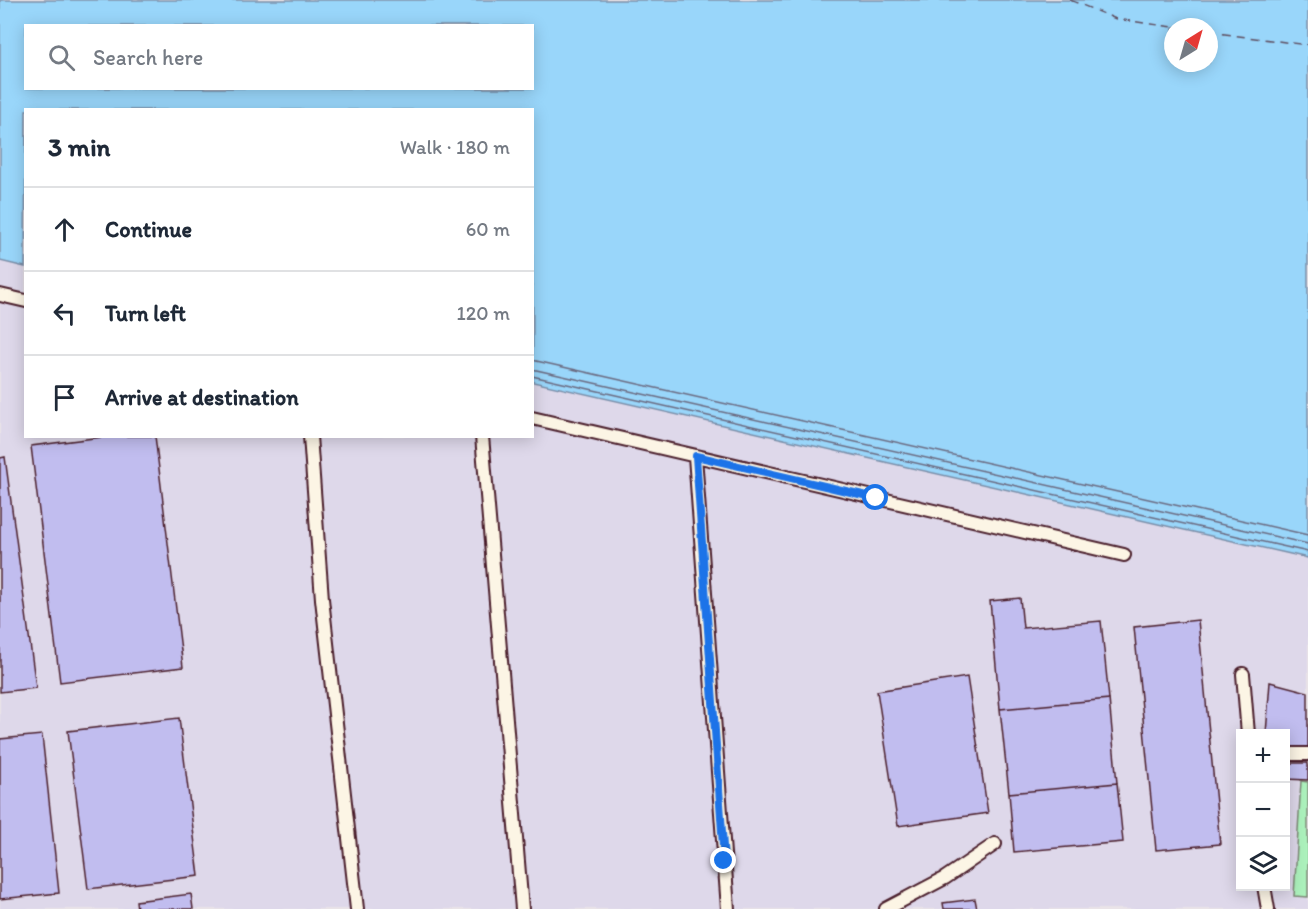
<!DOCTYPE html>
<meta charset="utf-8">
<style>
body{margin:0;font-family:Itim,sans-serif;background:#f2f2f3;color:#1f2937}
.controls{position:absolute;right:18px;bottom:18px;display:grid;overflow:hidden;border-radius:0px;box-shadow:0 3px 15px #0003}
.controls button{width:54px;height:54px;display:grid;place-items:center;padding:0;border:0;border-bottom:2px solid #e0e1e3;background:#fff;color:#1f2937;font:30px sans-serif}
.compass{position:absolute;left:1164px;top:18px;width:54px;height:54px;border-radius:50%;background:#fff;box-shadow:0 3px 15px #0003;rotate:37deg}
.stop{position:absolute;width:18px;height:18px;margin:-14px;border:4px solid #1a73e8;border-radius:50%;background:#fff}
.stop.end{background:#1a73e8;border-color:#fff;box-shadow:0 2px 6px #0008}
.list{margin:0;padding:0;list-style:none}
h2{display:flex;justify-content:space-between;align-items:center;height:78px;margin:0;padding:0 24px;font-size:26px}
h2 small{font-size:20px;font-weight:400;color:#747a83}
.list li{display:grid;grid-template-columns:39px 1fr auto;gap:18px;align-items:center;box-sizing:border-box;height:84px;padding:0 24px;border-top:2px solid #e0e1e3}
.list b{display:block;font-size:22px;white-space:nowrap}
.list em{font-size:20px;font-style:normal;color:#747a83}
.icon{flex:none;width:33px;height:33px;fill:none;stroke:currentColor;stroke-width:2;stroke-linecap:round;stroke-linejoin:round}
.map{position:relative;flex:none;width:1308px;height:909px;overflow:hidden}
.search{position:absolute;background:#fff;box-shadow:0 3px 15px #0003;left:24px;top:24px;width:510px;height:66px;display:flex;align-items:center;gap:15px;box-sizing:border-box;padding:0 21px;border-radius:0px;color:#747a83;font-size:22px}
.panel{position:absolute;background:#fff;box-shadow:0 3px 15px #0003;left:24px;top:108px;width:510px;height:330px;border-radius:0px}
.map>svg:first-child{display:block}
.built{fill:#ded8ea;fill-rule:evenodd}
.green{fill:#acf1bc;stroke:#7b8874;stroke-width:1.5}
.water{fill:#99d6fa;stroke:#798da7;stroke-width:1.5;fill-rule:evenodd}
.lines{fill:none;stroke-linecap:round;stroke-linejoin:round}
.shore{stroke:#6a687e;stroke-width:1.5}
.ferry{stroke:#5e4d5f;stroke-width:1.5;stroke-dasharray:8 6;stroke-linecap:butt}
.building{fill:#c1bdef;stroke:#4a1f2b;stroke-width:1.5}
.lane-casing{stroke:#4a1f2b;stroke-width:16}
.lane{stroke:#fcf5e5;stroke-width:12}
.route{stroke:#1a73e8;stroke-width:8}
</style>
<div class="map">
<svg width="1308" height="909" viewBox="0 0 1308 909">
<rect width="100%" height="100%" fill="#eae4e8"/>
<filter id="ink" filterUnits="userSpaceOnUse"><feTurbulence type="fractalNoise" baseFrequency=".0167" numOctaves="2"/><feDisplacementMap in="SourceGraphic" scale="12" xChannelSelector="R" yChannelSelector="G"/><feConvolveMatrix kernelMatrix="1 2 1 2 8 2 1 2 1" color-interpolation-filters="sRGB"/></filter>
<g filter="url(#ink)">
<path class="built" d="M0,261L25,267L26,436H532L533,382L1308,558V909H0ZM1240,734H1286V886H1240Z"/>
<path class="green" d="M1301,781L1308,782V897L1294,896Z"/>
<path class="water" d="M0,0H1308V558L533,382L532,110H26L25,267L0,261ZM26,26H532V88H26ZM1173,27H1209V63H1173Z"/>
<g class="lines">
<path class="shore" d="M532,360L1308,535
M532,369L1308,544
M532,376L1308,552"/>
<path class="ferry" d="M1070,0L1116,19L1173,27
M1209,32L1308,45"/>
</g>
<path class="building" d="M110,436H155L183,667L60,682L31,446Z
M5,457L36,688L0,692V458Z
M1020,598L1023,628L1101,621L1109,699L1000,709L990,601Z
M1198,620L1220,844L1156,850L1134,627Z
M967,677L988,813L898,826L877,691Z
M1270,682L1308,692V748L1286,747V734H1266Z
M1109,699L1117,783L1009,793L1000,709Z
M179,718L199,876L88,889L68,731Z
M42,735L59,893L0,899V739Z
M1286,763H1308V780L1286,779Z
M1117,783L1123,842L1014,852L1009,793Z
M191,894L193,909H137L136,901Z
M975,899L977,909H944L943,903Z"/>
<g class="lines">
<g class="lane-casing">
<path id="lane" d="M0,295L26,301
M532,418L1124,555
M310,436L322,599L357,909
M482,436L522,909
M695,456L728,909
M1243,674L1248,734
M1293,754H1308
M1264,886L1268,909
M886,909L945,878L995,844"/>
</g>
<use href="#lane" class="lane"/>
</g>
</g>
<g class="lines" filter="url(#ink)">
<path class="route" d="M724,861L696,456L876,498"/>
</g>
</svg>
<div class="controls">
<button>+</button>
<button>−</button>
<button><svg class="icon" aria-label="layers" viewBox="0 0 24 24"><path d="M12 4l9 5-9 5-9-5zM3 14l9 5 9-5"/></svg></button>
</div>
<svg class="compass" viewBox="-18 -18 36 36"><path d="M0-13l5 13h-10z" fill="#e53935"/><path d="M0 13l5-13h-10z" fill="#747a83"/></svg>
<div class="stop" style="left:876px;top:498px"></div>
<div class="stop end" style="left:724px;top:861px"></div>
<div class="search"><svg class="icon" aria-label="search" viewBox="0 0 24 24"><circle cx="10" cy="10" r="6"/><path d="M15 15l6 6"/></svg>Search here</div>
<section class="panel">
<h2>3 min<small>Walk · 180 m</small></h2>
<ul class="list">
<li><svg class="icon" aria-label="ahead" viewBox="0 0 24 24"><path d="M12 20V5M6 11l6-6 6 6"/></svg><div><b>Continue</b></div><em>60 m</em></li>
<li><svg class="icon" aria-label="left" viewBox="0 0 24 24"><path d="M17 20v-9H6M10 6l-5 5 5 5"/></svg><div><b>Turn left</b></div><em>120 m</em></li>
<li><svg class="icon" aria-label="arrive" viewBox="0 0 24 24"><path d="M6 21V4h12l-3 4 3 4H6"/></svg><div><b>Arrive at destination</b></div></li>
</ul>
</section>
</div>
